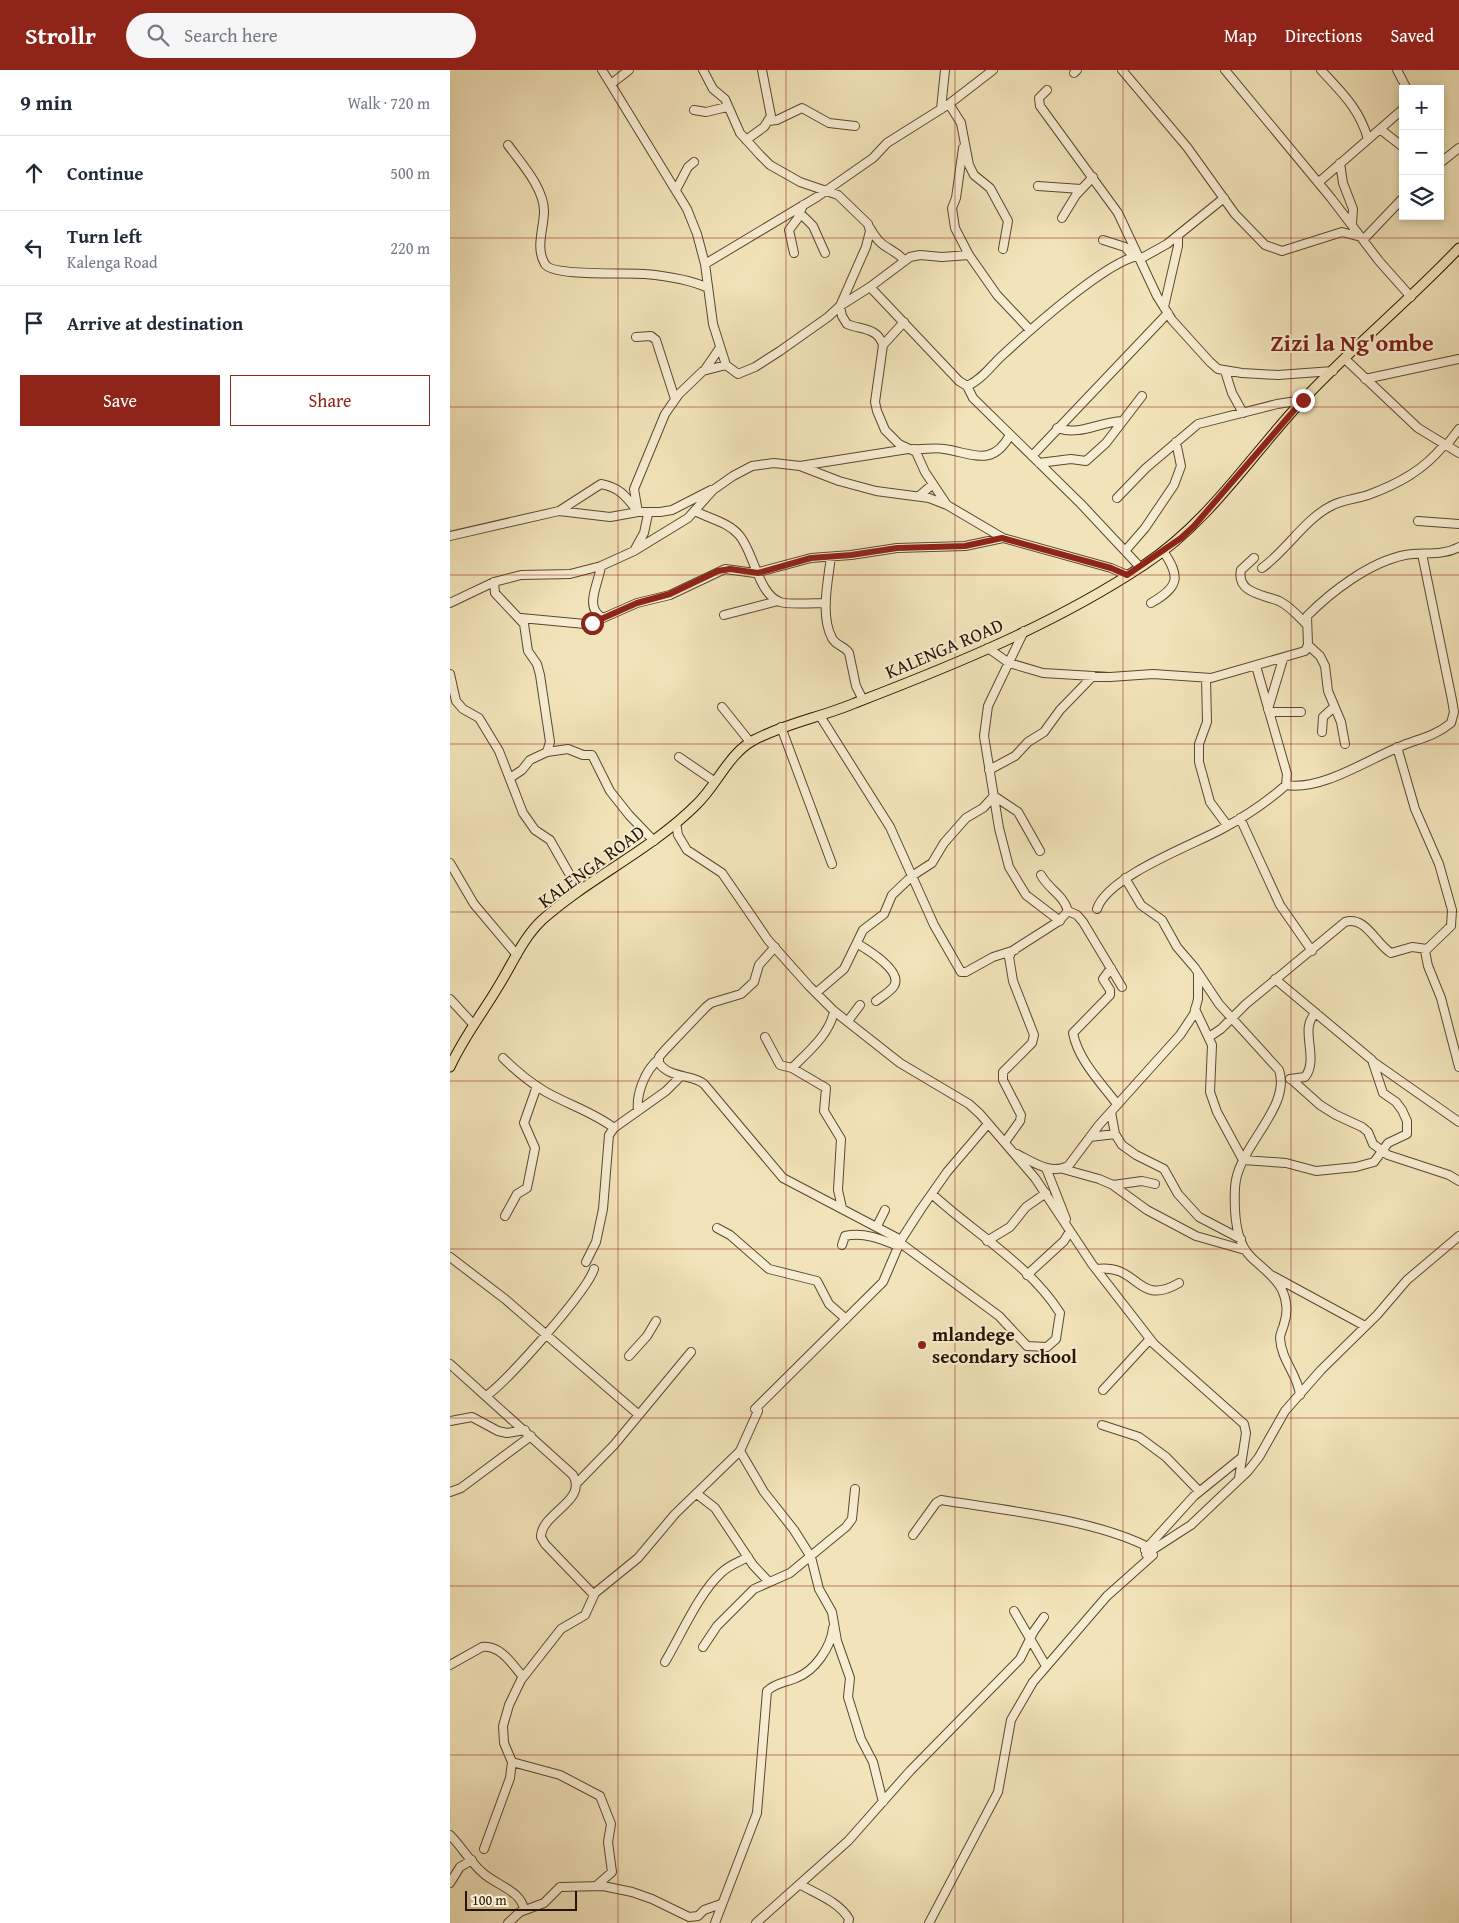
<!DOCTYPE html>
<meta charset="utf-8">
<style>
body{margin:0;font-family:"Gentium Book Plus",serif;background:#f6f6f7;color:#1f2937}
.controls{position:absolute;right:15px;top:15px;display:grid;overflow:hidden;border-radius:0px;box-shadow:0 2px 8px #0003}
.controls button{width:45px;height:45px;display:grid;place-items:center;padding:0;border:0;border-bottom:1px solid #e0e1e3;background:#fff;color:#1f2937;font:25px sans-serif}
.scale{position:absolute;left:15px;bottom:12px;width:112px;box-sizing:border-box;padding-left:5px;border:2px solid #281400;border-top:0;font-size:14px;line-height:18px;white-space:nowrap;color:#281400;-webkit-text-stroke:4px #f7edd2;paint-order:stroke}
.stop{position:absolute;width:15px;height:15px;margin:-11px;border:4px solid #8f2418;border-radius:50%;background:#fff}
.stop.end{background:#8f2418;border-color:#fff;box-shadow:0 1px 5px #0008}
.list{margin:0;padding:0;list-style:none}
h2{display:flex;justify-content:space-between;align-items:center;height:65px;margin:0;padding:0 20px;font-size:21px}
h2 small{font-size:16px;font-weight:400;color:#747a83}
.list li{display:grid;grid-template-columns:32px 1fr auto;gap:15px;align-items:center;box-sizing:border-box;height:75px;padding:0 20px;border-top:1px solid #e0e1e3}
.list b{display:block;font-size:19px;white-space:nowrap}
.list p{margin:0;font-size:16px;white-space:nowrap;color:#747a83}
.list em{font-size:16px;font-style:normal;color:#747a83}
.actions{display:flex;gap:10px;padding:15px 20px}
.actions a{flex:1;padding:11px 0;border:1px solid #8f2418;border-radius:0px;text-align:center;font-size:18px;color:#8f2418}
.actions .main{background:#8f2418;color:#fff}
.icon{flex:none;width:28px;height:28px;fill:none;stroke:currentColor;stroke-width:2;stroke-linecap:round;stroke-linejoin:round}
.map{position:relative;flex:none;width:1009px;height:1853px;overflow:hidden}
header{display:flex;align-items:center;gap:30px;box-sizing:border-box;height:70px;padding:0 25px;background:#8f2418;color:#fff}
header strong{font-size:24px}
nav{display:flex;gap:28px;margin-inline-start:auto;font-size:18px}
.search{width:350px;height:45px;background:#f6f6f7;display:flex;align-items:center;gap:12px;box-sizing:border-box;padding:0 18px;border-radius:28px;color:#747a83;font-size:19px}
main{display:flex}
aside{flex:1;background:#fff}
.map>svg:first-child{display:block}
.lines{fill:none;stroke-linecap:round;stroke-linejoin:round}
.minor-casing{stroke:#5a482e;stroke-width:10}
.major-casing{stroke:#281400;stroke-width:11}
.minor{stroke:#f7edd2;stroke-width:8}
.major{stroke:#f2e4ba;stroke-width:9}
.route{stroke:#8f2418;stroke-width:6}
.grid{fill:none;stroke:#8f2418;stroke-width:1;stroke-opacity:0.55}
.poi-dot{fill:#8f2418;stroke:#f7edd2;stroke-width:2}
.labels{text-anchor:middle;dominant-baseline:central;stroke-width:4;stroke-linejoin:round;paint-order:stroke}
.street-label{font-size:19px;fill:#281400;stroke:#f7edd2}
.poi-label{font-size:19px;font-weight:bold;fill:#281400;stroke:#f7edd2;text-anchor:start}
.district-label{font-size:24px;font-weight:bold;fill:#7a1f14;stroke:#f7edd2}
</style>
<header>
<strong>Strollr</strong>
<div class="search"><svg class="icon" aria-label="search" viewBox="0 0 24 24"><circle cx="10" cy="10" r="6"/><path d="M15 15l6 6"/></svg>Search here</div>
<nav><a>Map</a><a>Directions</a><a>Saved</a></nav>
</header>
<main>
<aside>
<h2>9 min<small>Walk · 720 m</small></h2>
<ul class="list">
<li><svg class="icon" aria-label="ahead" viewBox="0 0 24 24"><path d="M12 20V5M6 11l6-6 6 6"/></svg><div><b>Continue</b></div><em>500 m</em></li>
<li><svg class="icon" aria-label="left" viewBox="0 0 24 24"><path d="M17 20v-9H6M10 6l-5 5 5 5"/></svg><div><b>Turn left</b><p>Kalenga Road</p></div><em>220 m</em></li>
<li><svg class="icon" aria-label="arrive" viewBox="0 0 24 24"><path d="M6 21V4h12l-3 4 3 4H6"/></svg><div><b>Arrive at destination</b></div></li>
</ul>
<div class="actions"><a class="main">Save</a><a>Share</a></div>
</aside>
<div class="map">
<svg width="1009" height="1853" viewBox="0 0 1009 1853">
<rect width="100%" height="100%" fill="#f2e4ba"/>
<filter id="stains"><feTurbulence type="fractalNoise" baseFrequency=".004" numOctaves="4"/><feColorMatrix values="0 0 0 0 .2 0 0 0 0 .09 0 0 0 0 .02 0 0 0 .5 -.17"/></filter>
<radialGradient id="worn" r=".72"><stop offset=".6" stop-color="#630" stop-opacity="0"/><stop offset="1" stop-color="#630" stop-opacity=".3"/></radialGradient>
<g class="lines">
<g class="minor-casing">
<path id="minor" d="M152,0L237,139L247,164L255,194L263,254L276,295
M253,0L263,19L275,29L290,63L310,85L320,95L350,112L388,125L418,154L420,161L416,177L390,236L392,246L397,254C411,260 427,257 433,275L425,332L427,341L435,360L449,374L466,382L475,402L497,435
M672,0L737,77L785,144L815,175L832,181L892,162L911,167
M775,0L881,128L929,191L961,227
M871,0C892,23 909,38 918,69
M947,0L957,19
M624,3L627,0
M161,14L179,0
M597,20L589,28L590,36L668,143L707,226L722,250L760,292L768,299L792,303L828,305L883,301
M499,34L511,53L519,95L524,105L540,118L558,151L553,179
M491,39L495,0
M244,40L256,42L277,37
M318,51L327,50L352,38L379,53L405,56
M930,59L953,77
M296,70L314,57L321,46L312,0
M58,75C71,93 94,118 94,141C94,158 85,178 95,194C102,207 178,202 195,204C216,206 239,209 258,218
M513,78L506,128L502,138L505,158L519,185
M890,93L893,113L903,139L902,154
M990,93L1009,78
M869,112L953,39
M588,116L631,119
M226,120L238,97L244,92
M350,143L363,156L375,183
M612,148L626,125L643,107
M420,158C433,182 441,175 455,191
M653,170L675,177L684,187
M913,170L953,128
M344,183L339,160L348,148L353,135
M690,189L717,174L774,128
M255,194L367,127L423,88L437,73L499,34L543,0
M420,217L509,311L517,316C532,310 543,293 555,283C581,259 657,191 688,186
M714,237L728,176V166
M186,267L201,266L206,270L225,329
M433,275L454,252
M895,289L968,358L1009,383
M256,298L269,279
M775,301L782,323L793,343
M915,309L1009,289
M517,316L523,328L631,434L690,497
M607,358C630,366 649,352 672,351
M996,376L1009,359
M463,379C473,380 485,377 494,379C522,383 542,398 560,365
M582,386L718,243
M589,393L621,389L636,391L656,373L692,326
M350,396L458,379
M469,426L483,414
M667,428L696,398L748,354L827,334L853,330
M109,441L151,414C168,417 175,425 185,438
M245,441C260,449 278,452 289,465C304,482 308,524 330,532C337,535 366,533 376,533
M188,442L184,419L215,344L229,324L253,301L276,295L288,304L305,297L330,281L378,247L390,236L420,217L460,187L470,185L492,187L519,185L547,225L580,260
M968,451L1009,454
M0,466L109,441L160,447L188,442H210L222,440L261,420
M184,481L194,463L198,444
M675,481L695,458L724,415L731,396L726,372
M381,487C378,511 370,546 382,568C386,576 395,576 399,583L406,616L413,630
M804,488L791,500C786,523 814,525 829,531C840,536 848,546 856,554
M151,496C149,513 133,538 153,548L187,533L220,525L275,499L305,503L361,488L401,485L447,478L515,476L553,468
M812,498C836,481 855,449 881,436C892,430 906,429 918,425C948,414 974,400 994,375
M44,512L45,523L74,554L78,581L87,594L90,605L100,672L97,682L80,690L72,700L60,708
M0,533L44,512L71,505L120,504L151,496L184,481L238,448L263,420L283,406L302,396L324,393L350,396L389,411L426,421L479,428L497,435L553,468L661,498L677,505
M701,533C729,517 731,507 713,481
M274,545L328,531
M71,548L135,554L153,548
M574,561L538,636L534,666L549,758L559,797L576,825L610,851
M858,575L870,586L875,596L878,621L891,652L895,674
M538,578L559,593L593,603L660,607L703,604L761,608L855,581L858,575L857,546C882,521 920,492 955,485C973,482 993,486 1009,477
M0,604L6,631L13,639L29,648L49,681L73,743L85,760L100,770L129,821
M756,608L757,652L749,674V692L760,732L777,755
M272,637L300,672
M818,639L833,589
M819,642H851
M370,646L440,757L484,855L511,902H516L543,887L565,880
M331,657L382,794
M872,662L873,647L884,637
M947,677L965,739L989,794L1002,840L1001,856L975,881L978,896L991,928L1009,997
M97,682L118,679L133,685H142L160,721L179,745L204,771
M229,687L264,711
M539,700L565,686L578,672L594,662L610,640L643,606
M836,715C871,721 917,690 949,677C967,669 984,667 1001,653L1004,642L1002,630L972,484
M790,748L830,835L862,881
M226,753L228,765L237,780L272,803L318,870L359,916L384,941L450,993L519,1034L530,1044L585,1108L642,1194L704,1274L794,1354L796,1363L789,1408
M0,793L24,834L67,885
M675,808L691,835L712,850L727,877L745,898L769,934L829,1000C842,1038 786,1078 785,1118C784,1139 785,1172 801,1187C811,1197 826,1207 832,1220C837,1230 838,1243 834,1254C833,1259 830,1263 830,1268C831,1290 848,1305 850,1325
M647,839C657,807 740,776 770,760C793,748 817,732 836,715L837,704L806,596
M618,841L627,845L633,852L672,917
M408,874C418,880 453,901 444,916C440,922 431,927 426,931
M325,877L309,895L304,912L291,924L261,933L256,937L215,980L209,987V993C220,1009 243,1004 254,1014L333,1108L451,1170
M661,898L653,909L660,920V925L623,963C628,990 652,1014 667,1034
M366,923L394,899L413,860L434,844L442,825L462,806L482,793L494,773L516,748L533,738L544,726L568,742L590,781
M0,929L23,954
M745,939L762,975L760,1022L767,1042L793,1090L836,1093L866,1101L906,1097L924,1092L938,1073L957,1064V1051L952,1040L946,1032L933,1023L922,990L825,909
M398,951L410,935
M315,967L330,995L342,998L376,1018L374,1041L391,1069L388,1120L392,1138
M759,967L771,959L796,934L895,852C915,845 926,874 941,883L962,877L977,879
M53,988C66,1001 79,1012 96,1022C119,1035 143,1042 164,1058
M925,993L1009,1052
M342,998C358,982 380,964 384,941
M840,1009L855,1007C870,988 848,958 866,943
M841,1009L870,1035L886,1045L912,1057L918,1062L923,1074L938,1085L999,1105L1009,1111
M188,1041C186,1024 195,1000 209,989
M661,1042L665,1064L672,1075L686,1085L714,1099L728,1124L749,1147L791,1169
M640,1067L665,1064
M555,1072L570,1051L571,1045L553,1010V1002L582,973L584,965L563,911L559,887L562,881L609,851L618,841C613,824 599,820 591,805
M567,1084C583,1092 602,1106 619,1095L649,1055L730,965L744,944L748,929V904
M596,1098L616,1149
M613,1099L649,1109L663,1115L692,1111L705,1114
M664,1116L697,1140L746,1166L795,1180
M55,1146L67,1124L77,1118L85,1078L74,1053L87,1016
M427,1156L435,1140
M267,1158L280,1165L319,1199L367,1211L379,1234L396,1249
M537,1171L560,1157L576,1137L596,1123
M449,1172L549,1246L577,1276L597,1277L606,1269L610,1243C579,1194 524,1163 482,1124
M392,1175L395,1166C414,1162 431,1169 448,1176
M0,1187L55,1229L189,1345
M136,1192L146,1172L153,1139L159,1065L164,1058L216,1021L230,1007
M646,1199C690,1193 686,1238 729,1213
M577,1205L614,1171L620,1161
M823,1206L915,1256
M179,1286L197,1266L206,1251
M0,1294L123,1405C138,1431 91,1443 91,1467L95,1474L144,1525
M653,1320L700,1269
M36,1326C57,1312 138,1220 144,1199
M305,1339L433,1212L451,1170L471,1139L497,1102L537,1055
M0,1351L22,1347L48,1361L57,1363L75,1360
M652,1355L689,1367L716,1387L749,1421
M290,1381L314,1422L344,1460L361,1487L369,1519L382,1542L387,1571L400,1608L398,1627L411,1669L423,1692L433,1732
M126,1414L164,1375L241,1282
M0,1422L11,1418L81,1366
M247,1424L265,1438L303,1495L319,1512
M463,1465L486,1433L491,1430C553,1440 643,1449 698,1477
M695,1480L744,1426L791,1388
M696,1484L741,1455L798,1401L809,1387L835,1341L871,1300L927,1245L957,1210L1009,1166
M564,1541L596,1596
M253,1577L267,1556L304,1519L340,1503L396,1457L402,1449L405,1419
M215,1592C231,1565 249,1523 271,1503C279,1495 289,1492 298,1487
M0,1595L32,1577C51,1575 62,1594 73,1607
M62,1692L110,1705L150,1726L161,1754L158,1772L162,1802L146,1816
M0,1765C12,1777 20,1792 33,1803C46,1815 72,1821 74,1840
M34,1779L60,1708L62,1692L54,1673L53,1656L59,1635L71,1610L111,1559L135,1545L145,1523L188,1488L225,1444L290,1381L308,1341
M0,1813L10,1797L22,1790
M351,1815C367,1824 389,1832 399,1849L398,1853
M58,1853L70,1842L94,1833L110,1817L153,1816L182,1822L202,1829L239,1847L248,1846L254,1840L271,1834
M265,1853L307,1743L317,1621C325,1613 337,1612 346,1608C365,1601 381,1577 383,1558
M306,1853L398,1771L460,1701L570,1589L584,1561L594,1547
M479,1853L548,1722L561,1650L583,1612L657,1526L703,1485"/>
</g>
<g class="major-casing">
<path id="major" d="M0,997C13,968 32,944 48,917C62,895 72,869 92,850C140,807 200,781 247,734C267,715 279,683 304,670C336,653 372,647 405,633C504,595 605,554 694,495C759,452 799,388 851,332C901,278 959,231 1009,178"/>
</g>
<use href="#minor" class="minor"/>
<use href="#major" class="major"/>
</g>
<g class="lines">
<path class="route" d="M142,553L187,533L220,524L268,501L280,499L308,503L361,488L401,485L447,478L515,476L552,468L661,498L677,505L731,468L744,456L853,330"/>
</g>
<path class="grid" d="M168,0V1853M336,0V1853M505,0V1853M673,0V1853M841,0V1853M0,168H1009M0,337H1009M0,505H1009M0,674H1009M0,842H1009M0,1011H1009M0,1179H1009M0,1348H1009M0,1516H1009M0,1685H1009"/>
<circle class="poi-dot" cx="472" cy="1275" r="5"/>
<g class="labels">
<g class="street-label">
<text transform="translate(494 578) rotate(-23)">KALENGA ROAD</text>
<text transform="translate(141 796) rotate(-36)">KALENGA ROAD</text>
</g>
<g class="poi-label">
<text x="482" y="1264">mlandege<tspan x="482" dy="22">secondary school</tspan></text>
</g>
<g class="district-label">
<text x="902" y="272">Zizi la Ng'ombe</text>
</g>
</g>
<rect width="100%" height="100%" filter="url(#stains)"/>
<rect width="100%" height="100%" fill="url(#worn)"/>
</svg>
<div class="controls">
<button>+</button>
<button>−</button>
<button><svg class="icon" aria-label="layers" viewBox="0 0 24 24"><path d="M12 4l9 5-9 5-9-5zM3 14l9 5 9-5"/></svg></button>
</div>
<div class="scale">100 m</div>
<div class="stop" style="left:142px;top:553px"></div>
<div class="stop end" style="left:853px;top:330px"></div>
</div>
</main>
